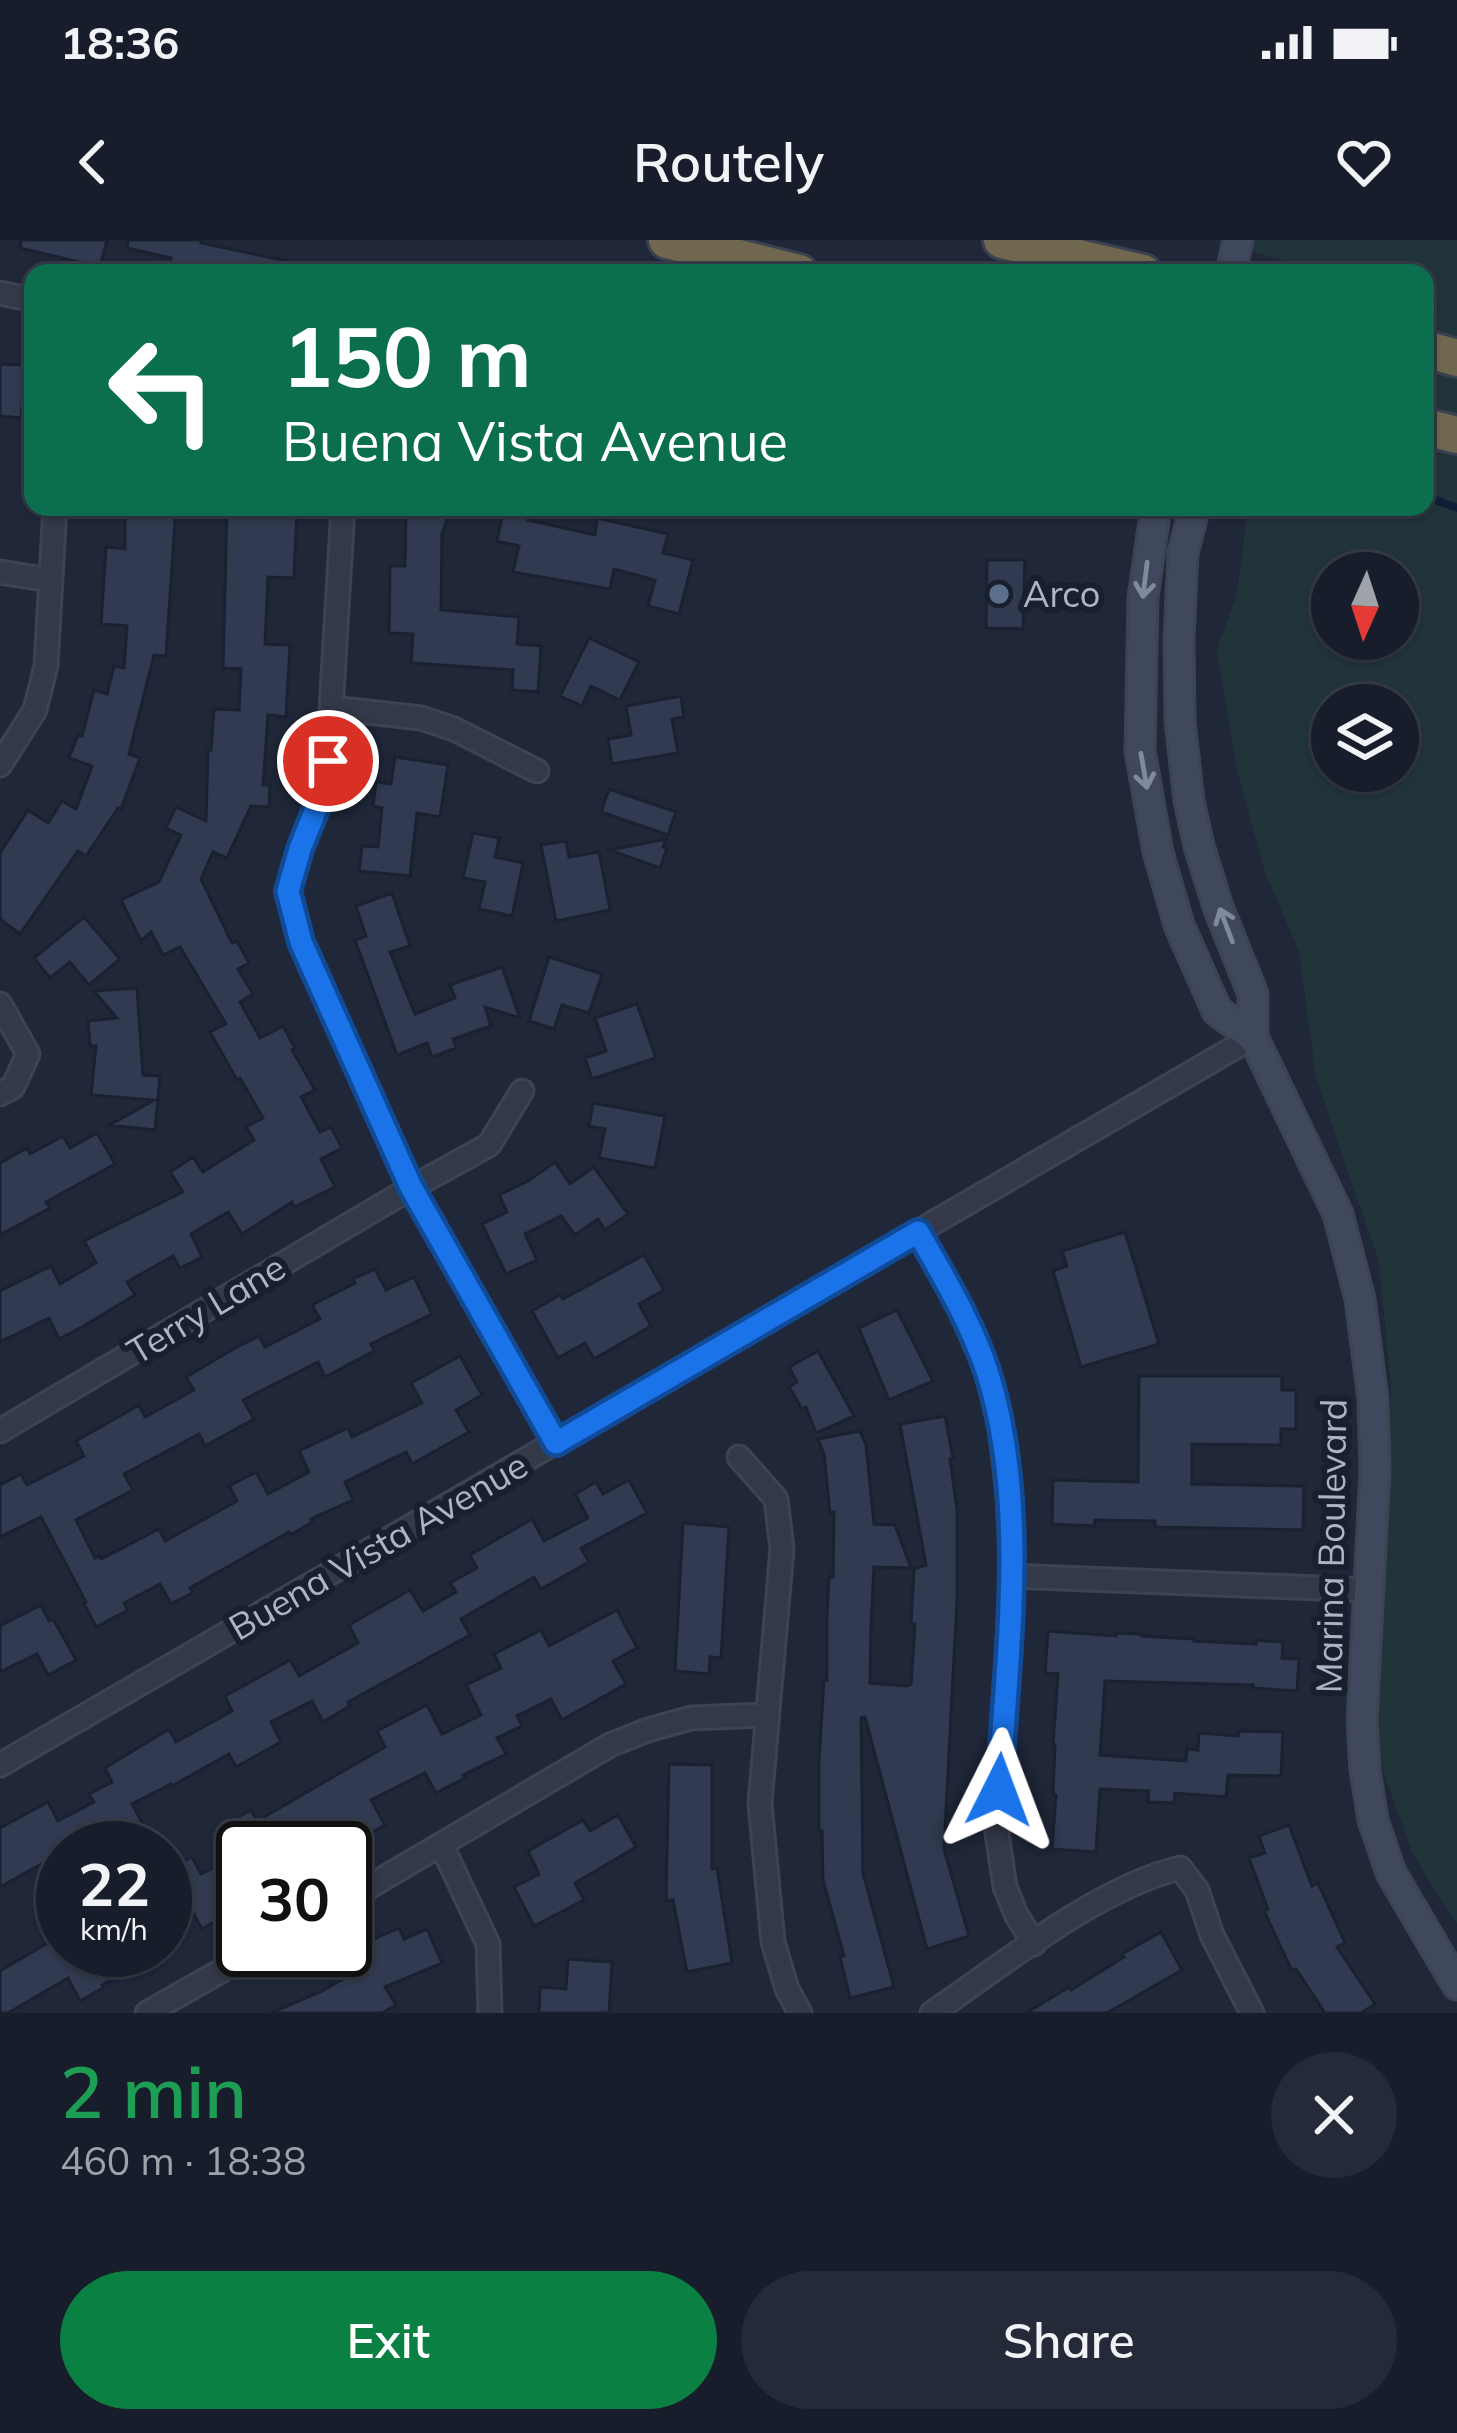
<!DOCTYPE html>
<meta charset="utf-8">
<style>
:root{--surface:#171d2b;--page:#242a37;--text:#f1f3f6;--muted:#9ea2a9;--line:#363b47;--accent:#0b8043}
body{margin:0;font-family:Mulish,sans-serif;background:var(--page);color:var(--text);height:100vh;display:flex;flex-direction:column;font-size:45px;white-space:nowrap}
*{box-sizing:border-box;margin:0}
p{font-size:39px;color:var(--muted)}
.icon{flex:none;width:66px;height:66px;fill:none;stroke:currentColor;stroke-width:2;stroke-linecap:round;stroke-linejoin:round}
.map{position:relative;height:1773px;overflow:hidden}
.sheet{display:flex;flex-direction:column;background:var(--surface);flex:1}
.sheet>*{flex:none}
.banner{position:absolute;left:24px;top:24px;width:1410px;height:252px;border-radius:24px;box-shadow:0 3px 9px #0004,0 0 0 3px var(--line);background:#0b6e4f;color:#fff;overflow:hidden}
.needle{width:78px;rotate:183deg}
.tools{position:absolute;left:1311px;top:312px;display:grid;gap:24px}
.tools a{display:grid;place-items:center;width:108px;height:108px;border-radius:50%;background:var(--surface);box-shadow:0 3px 9px #0004,0 0 0 3px var(--line);font-size:60px}
.speed{position:absolute;left:36px;top:1581px;display:flex;gap:24px;font-size:60px;font-weight:700;text-align:center}
.speed>*{display:grid;place-content:center;width:156px;height:156px;border-radius:50%;background:var(--surface);box-shadow:0 3px 9px #0004,0 0 0 3px var(--line);line-height:1}
.speed small{font-size:30px;font-weight:400}
.speed .limit{border:6px solid #111;border-radius:18px;background:#fff;color:#111}
.pin{position:absolute;display:grid;place-items:center;width:102px;height:102px;color:#fff;margin:-51px;border:6px solid #fff;border-radius:50%;box-shadow:0 3px 12px #0007}
.me{position:absolute;width:132px;margin:-66px;rotate:3deg;stroke-linejoin:round;filter:drop-shadow(0 0 9px #0008)}
.turn{display:flex;align-items:center;gap:42px;height:252px;padding:0 60px;font-size:54px}
.turn .icon{width:156px;height:156px;stroke-width:2.5}
.turn b{display:block;font-size:84px;line-height:102px}
.round{display:grid;place-items:center;flex:none;width:126px;height:126px;border-radius:63px;background:var(--page)}
.headline{display:flex;align-items:center;justify-content:space-between;height:204px;padding:0 60px}
h1{font-size:72px;font-weight:600;line-height:90px;color:#1e9e55}
.button{display:flex;gap:24px;margin-top:auto;padding:24px 60px}
.button a{flex:1;height:138px;border-radius:72px;background:var(--accent);color:#fff;font-size:48px;font-weight:600;line-height:138px;text-align:center}
.button a+a{background:var(--page);color:var(--text)}
.status{display:flex;justify-content:space-between;align-items:center;height:84px;padding:0 60px;background:var(--surface);direction:ltr}
.status svg{height:33px;fill:currentColor}
header{display:flex;justify-content:space-between;align-items:center;height:156px;padding:0 60px;background:var(--surface);font-size:54px;font-weight:600}
.map>svg:first-child{display:block}
.green{fill:#21343a;fill-rule:evenodd}
.lines{fill:none;stroke-linecap:round;stroke-linejoin:round}
.stream{stroke:#121d37;stroke-width:8}
.building{fill:#313a50;stroke:#1a2130;stroke-width:3}
.street-casing{stroke:#3c4353;stroke-width:27}
.secondary-casing{stroke:#3c4353;stroke-width:33}
.highway-casing{stroke:#3a4151;stroke-width:42}
.street{stroke:#333949;stroke-width:21}
.secondary{stroke:#40485d;stroke-width:27}
.highway{stroke:#70674f;stroke-width:36}
.oneway{stroke:#81899c}
.route-casing{stroke:#114b97;stroke-width:30}
.route{stroke:#1a73e8;stroke-width:21}
.service-dot{fill:#5c6f8a;stroke:#181f2e;stroke-width:4.5}
.labels{text-anchor:middle;stroke-width:12;stroke-linejoin:round;paint-order:stroke}
.poi-label{font-size:36px;fill:#adb4c6;stroke:#181f2e;text-anchor:start}
.street-label{font-size:36px;fill:#adb4c6;stroke:#181f2e}
</style>
<div class="status"><b>18:36</b><svg viewBox="0 0 49 12"><path d="M0 12V9h3v3zM5 12V6h3v6zM10 12V3h3v9zM15 12V0h3v12zM26 1h20v11H26zM47 4h2v5h-2z"/></svg></div>
<header><svg class="icon" aria-label="back" viewBox="0 0 24 24"><path d="M15 5l-7 7 7 7"/></svg>Routely<svg class="icon" aria-label="heart" viewBox="0 0 24 24"><path d="M12 20l-8-8c-3-5 5-10 8-4 3-6 11-1 8 4z"/></svg></header>
<div class="map">
<svg width="1457" height="1773" viewBox="0 0 1457 1773">
<rect width="100%" height="100%" fill="#1f2739"/>
<path class="green" d="M1215,0h242v1684l-44,-69 -40,-113 14,-187 4,-169 -12,-124 -63,-184 -17,-127 -34,-79 -27,-98 -21,-124 20,-56 11,-87h177v-185l14,-15 -14,-5v-29h-99zM1332,333h66v66h-66zM1332,465h66v66h-66z"/>
<g class="lines">
<path class="stream" d="M1425,256l32,12"/>
</g>
<path class="building" d="M21,0h86l-7,27 -80,-19z
M128,0h74l-1,3 100,21 -1,9h-132l3,-15 -44,-10z
M0,124l25,1 -4,53 -21,-2z
M125,267h51l-10,149 -12,-1 -25,99 11,4 -19,51 -3,-1 -32,48 -8,-5 -58,83 -20,-15v-66l28,-43 20,13 14,-22 14,8 16,-43 -23,-8 9,-23 4,1 12,-46 13,4 7,-28 10,2 3,-42 -26,-2 5,-77 19,2z
M227,267h70l-3,71 -26,-1 -3,67 25,1 -4,72 -18,-2 -5,70h7l-1,22 -18,-1 -24,52 -14,-6 -12,27 31,64 5,-2 12,22 -11,6 15,25 -13,8 20,36 23,-12 12,22 -3,2 23,40 -14,7 19,35 11,-5 11,21 -21,11 14,28 -41,20 -2,-5 -50,32 -14,-22 -37,22 11,23 -22,11 -7,-12 -46,26 8,13 -53,32 -23,12 -10,-21 -49,24v-51l51,-25 9,18 36,-21 -12,-22 99,-49 -13,-20 23,-15 10,15 51,-32 -8,-13 17,-9 -23,-40 -3,2 -27,-48 16,-8 -46,-77 -17,8 -12,-23 -10,9 -20,-41 38,-18 22,-47 -15,-7 10,-21 30,14 2,-71h3l3,-41 25,1 2,-41 -18,-1z
M406,267h45l-9,27 -1,76 78,7 -2,27 24,2 -3,46 -26,-2 1,-20 -102,-7 2,-29 -24,-1 1,-67h15z
M504,267h27l-3,13 67,15 2,-17 71,16 -5,19 30,7 -14,54 -31,-8 7,-26 -41,-11 -4,20 -97,-17 6,-26 -22,-5z
M987,320h38l-2,69 -37,-1z
M589,398l50,24 -19,38 -29,-14 -9,20 -22,-10z
M681,456l3,21 -12,2 6,34 -66,11 -4,-25 23,-4 -5,-29z
M395,517l53,8 -8,52 -23,-4 -7,63 -51,-5 3,-25 16,1 4,-39 -9,-2 3,-24 15,2z
M609,549l67,23 -8,23 -67,-23z
M473,593l26,5 -4,19 28,6 -11,53 -33,-7 6,-27 -22,-4z
M666,599l-3,8 4,1 -7,20 -50,-18z
M566,601l3,16 30,-5 11,58 -54,11 -15,-76z
M392,653l18,53 -20,6 25,62 40,-16 -5,-13 52,-18 18,51 -35,-11 6,19 -38,13 3,9 -24,9 -5,-14 -30,12 -42,-115 11,-4 -10,-30z
M84,677l36,42 -31,26 -19,-23 -20,16 -16,-20z
M549,717l53,17 -13,39 -27,-8 -8,24 -25,-8z
M137,748l6,87 17,1 -5,54 -45,-5 44,-25 -63,-5 5,-49h-6l-2,-25 29,-3 -23,-27z
M637,764l19,54 -64,21 -7,-21 21,-7 -11,-33z
M593,863l72,13 -10,52 -56,-10 6,-29 -16,-3z
M97,893l18,31 -69,38 4,6 -50,27v-72l27,-15 3,6 33,-18 7,12z
M555,922l15,22 24,-17 34,47 -23,16 -7,-11 -23,16 -14,-19 -36,18 12,26 -31,14 -24,-50 25,-12 -8,-17 29,-14z
M1125,992l34,112 -78,23 -28,-96 14,-5 -5,-15z
M644,1015l20,35 -25,14 12,22 -57,33 -9,-16 -27,15 -26,-47 28,-16 3,4z
M375,1029l11,21 28,-13 18,37 -61,30 3,7 -49,26 -7,-15 -75,38 11,19 -49,27 -6,-12 -75,40 9,16 -57,30 19,38 4,-2 2,3 58,-30 6,12 72,-40 -8,-15 27,-14 12,22 41,-22 -10,-21 49,-23 4,9 70,-34 -11,-20 49,-27 22,39 -26,15 13,22 -57,32 -6,-12 -61,30 8,18 -42,19 2,3 -23,13 -1,-3 -99,56 2,5 -21,11 -11,-20 -36,19 4,7 -32,17 -12,-24 2,-1 -45,-85 -41,20v-52l21,-11 6,11 57,-29 -8,-15 63,-36 6,12 49,-27 -8,-13 51,-30 22,-11 6,11 55,-28 -8,-14 43,-22 -2,-4z
M897,1070l36,71 -44,19 -30,-72z
M818,1111l36,65 -38,17 -10,-26 -4,2 -13,-22 8,-5 -8,-15z
M1139,1136h143v14h14v39h-15v16l-89,-1v40l112,2 -1,44 -148,-3v-6l-60,-1 -1,6 -42,-2 1,-44 85,2z
M945,1176l8,42 -3,1 7,50v91l-13,249 25,87 -42,13 -62,-232 -4,1 2,155 31,114 -44,11 -10,-41 4,-1 -21,-76 -1,-49h-3v-71l5,-81 3,1v-62l2,-41h4l1,-65 -4,1 -6,-59 -6,-15 42,-8 6,14 8,79 21,1 16,43 -37,-1 -3,61 -1,55 37,3 4,-2 4,-60h-4l3,-55 12,-4 -26,-141z
M629,1240l18,33 -66,35 8,14 -48,27 -7,-12 -73,42 9,16 -122,67 2,4 -27,16 -11,-21 -41,21 10,20 -45,25 -7,-13 -57,32 -1,-2 -39,20 13,24 -37,20h-45v4l-63,35v-59l48,-26 10,19 36,-19 -5,-8 23,-12 -7,-14 64,-39 7,13 56,-31 -7,-15 65,-36 9,16 59,-33 -9,-18 61,-35 13,21 33,-19 -6,-9 27,-15 -7,-13 62,-36 12,22 44,-23 -13,-24 21,-12 7,12z
M683,1283l46,4 -8,131 -11,-1 -1,17 -34,-3z
M41,1365l8,16 4,-2 23,41 -28,15 -11,-21 -37,18v-46z
M617,1370l20,38 -24,13 13,23 -64,36 -11,-21 -34,17 5,10 -25,12 9,16 -43,21 2,3 -29,15 -11,-20 -54,27 14,25 -42,23h-29l-5,-9 -15,9h-59l-12,-23 28,-15 6,11 128,-74 -8,-16 50,-26 15,29 39,-19 -15,-30 35,-17 -7,-14 47,-24 8,16z
M1048,1391l68,5v-3l26,1v2l52,3v2l62,3v-4l27,2 -1,16 17,1 -2,32 -44,-3v-3l-148,-4 -5,74 86,6 1,-12 11,1 1,-17 39,3 1,-5 44,1 -2,44 -53,-1 -2,22 -51,-4 -1,10 -26,-1 1,-11 -49,-2 -4,63 -44,-3 4,-54 -3,-1 2,-50h-2l5,-70 -13,-1z
M669,1524l43,1v104l5,-1 15,95 -45,9 -14,-72 -7,1z
M618,1575l18,32 -61,36 9,17 -50,26 -20,-39 25,-13 -11,-23 55,-31 7,11z
M1289,1585l23,61 6,-3 27,60 -8,4 38,57 -14,9h-36l-29,-44 -4,2 -28,-60 4,-2 -19,-51 16,-5 -6,-17z
M243,1613v52l-41,24 -11,-20 -26,13v-51l27,-14 9,17z
M399,1688l5,11 23,-10 15,34 -57,24 11,18 -14,8h-111l51,-22 28,-16 -9,-15 39,-24z
M1161,1692l21,38 -75,43h-81l43,-26 2,3 53,-33 -2,-3z
M63,1694v16h74l7,14 -42,21 1,3 -23,13 -12,-23 -60,35h-8v-42z
M568,1719l44,3 -3,51h-70l1,-26 26,2z"/>
<g class="lines">
<defs>
<path id="street" d="M0,53l33,7
M343,267l-15,254 -8,38 -20,50 -12,42 13,51 110,246 145,255
M0,332l50,8
M332,468l89,10 33,11 83,42
M0,525l35,-55 11,-44 9,-159
M0,764l28,50 -15,33 -13,7
M918,991l36,65 32,73 14,57 8,70 4,80 -15,257 8,54 11,27 18,30
M0,1191l411,-243 78,-43 33,-54
M739,1217l37,42 6,50 -22,254 13,139 14,47 13,24
M1012,1336l358,14
M0,1525l1253,-728
M442,1606l46,98 2,69
M345,1661l265,-156 38,-15 43,-12 75,-3
M147,1773l111,-63
M932,1773c72,-49 165,-125 248,-145l17,22 15,45 40,78"/>
<path id="secondary" d="M1231,33l7,-33
M1156,267l-13,91 -3,153 18,101 21,73 38,86 36,26
M1195,267l-12,46 -4,86 1,82 9,80 10,45 19,61 35,87v43l85,177 22,85 13,100 2,72 -13,250 3,49 8,50 18,53 66,112"/>
<path id="highway" d="M667,0l132,33
M1002,0l141,33
M1425,109l32,9
M1425,187l32,8"/>
</defs>
<use href="#street" class="street-casing"/>
<use href="#secondary" class="secondary-casing"/>
<use href="#highway" class="highway-casing"/>
<use href="#street" class="street"/>
<use href="#secondary" class="secondary"/>
<use href="#highway" class="highway"/>
</g>
<defs><path id="oneway-shaft" d="M-6 0H5M1.5-3L5.5 0L1.5 3" fill="none" stroke-width="1.6" stroke-linecap="round" stroke-linejoin="round" transform="scale(3)"/></defs>
<g class="oneway">
<use href="#oneway-shaft" transform="translate(1145 340) rotate(97)"/>
<use href="#oneway-shaft" transform="translate(1144 531) rotate(80)"/>
<use href="#oneway-shaft" transform="translate(1226 685) rotate(-111)"/>
</g>
<g class="lines">
<defs>
<path id="route" d="M328,521l-8,38 -20,50 -12,42 13,51 110,245 145,256 362,-211c25,44 53,90 69,139 42,131 20,284 12,419"/>
</defs>
<use href="#route" class="route-casing"/>
<use href="#route" class="route"/>
</g>
<circle class="service-dot" cx="999" cy="354" r="12"/>
<g class="labels">
<g class="poi-label">
<text x="1023" y="367">Arco</text>
</g>
<g class="street-label">
<text transform="translate(206 1069) rotate(-31)" y="13">Terry Lane</text>
<text transform="translate(378 1306) rotate(-30)" y="13">Buena Vista Avenue</text>
<text transform="translate(1331 1306) rotate(-89)" y="13">Marina Boulevard</text>
</g>
</g>
</svg>
<div class="tools">
<a><svg class="needle" viewBox="-14 -14 28 28"><path d="M0-13l5 13h-10z" fill="#e53935"/><path d="M0 13l5-13h-10z" fill="#9ea2a9"/></svg></a>
<a><svg class="icon" aria-label="layers" viewBox="0 0 24 24"><path d="M12 4l9 5-9 5-9-5zM3 14l9 5 9-5"/></svg></a>
</div>
<div class="speed"><div>22<small>km/h</small></div><div class="limit">30</div></div>
<div class="pin" style="left:328px;top:521px;background:#d93025"><svg class="icon" aria-label="arrive" viewBox="0 0 24 24"><path d="M6 21V4h12l-3 4 3 4H6"/></svg></div>
<svg class="me" style="left:999px;top:1550px" viewBox="-20 -20 40 40"><path d="M0-17L14 15 0 8-14 15z" fill="#1a73e8" stroke="#fff" stroke-width="4"/></svg>
<div class="banner">
<div class="turn"><svg class="icon" aria-label="left" viewBox="0 0 24 24"><path d="M17 20v-9H6M10 6l-5 5 5 5"/></svg><div><b>150 m</b>Buena Vista Avenue</div></div>
</div>
</div>
<section class="sheet">
<div class="headline"><div><h1>2 min</h1><p>460 m · 18:38</p></div><a class="round"><svg class="icon" aria-label="close" viewBox="0 0 24 24"><path d="M6 6l12 12M18 6L6 18"/></svg></a></div>
<div class="button"><a>Exit</a><a>Share</a></div>
</section>
